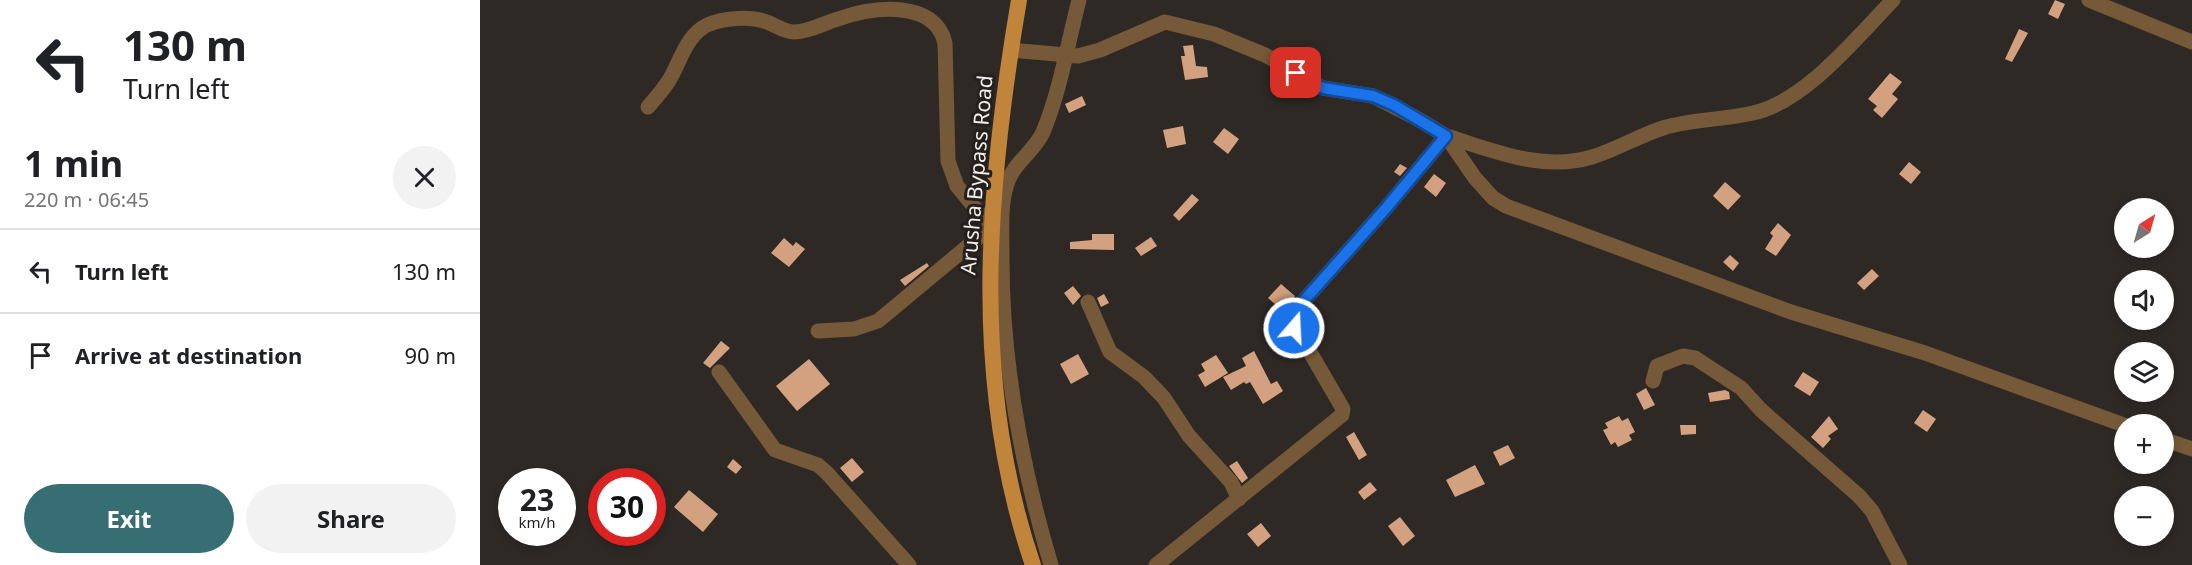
<!DOCTYPE html>
<meta charset="utf-8">
<style>
:root{--surface:#fff;--page:#f2f2f2;--text:#202124;--muted:#757577;--line:#e0e0e0;--accent:#366e73}
body{margin:0;font-family:"Noto Sans",sans-serif;background:var(--page);color:var(--text);height:100vh;display:flex;flex-direction:column;font-size:22px;white-space:nowrap}
*{box-sizing:border-box;margin:0}
p{font-size:20px;color:var(--muted)}
.icon{flex:none;width:33px;height:33px;fill:none;stroke:currentColor;stroke-width:2;stroke-linecap:round;stroke-linejoin:round}
.map{position:relative;flex:1;overflow:hidden}
.sheet{display:flex;flex-direction:column;background:var(--surface);width:480px}
.sheet>*{flex:none}
.banner{background:#fff;color:var(--text);overflow:hidden}
.needle{width:39px;rotate:37deg}
.controls{position:absolute;left:1634px;top:198px;display:grid;gap:12px}
.controls a{display:grid;place-items:center;width:60px;height:60px;border-radius:50%;background:var(--surface);box-shadow:0 3px 9px #0003;font-size:30px}
.speed{position:absolute;left:18px;top:468px;display:flex;gap:12px;font-size:30px;font-weight:700;text-align:center}
.speed>*{display:grid;place-content:center;width:78px;height:78px;border-radius:50%;background:var(--surface);box-shadow:0 3px 9px #0003;line-height:1}
.speed small{font-size:15px;font-weight:400}
.speed .limit{border:9px solid #d22;background:#fff;color:#111}
.pin{position:absolute;display:grid;place-items:center;width:51px;height:51px;color:#fff;margin:-26px;border-radius:12px;box-shadow:0 3px 9px #0006}
.me{position:absolute;width:66px;margin:-33px;rotate:19deg;stroke-linejoin:round;filter:drop-shadow(0 0 4px #0008)}
.turn{display:flex;align-items:center;gap:21px;height:126px;padding:0 24px;font-size:27px}
.turn .icon{width:78px;height:78px;stroke-width:2.5}
.turn b{display:block;font-size:42px;line-height:51px}
.round{display:grid;place-items:center;flex:none;width:63px;height:63px;border-radius:32px;background:var(--page)}
.summary{display:flex;align-items:center;justify-content:space-between;height:102px;padding:0 24px}
h1{font-size:36px;font-weight:700;line-height:45px}
.primary-button{display:flex;gap:12px;margin-top:auto;padding:12px 24px}
.primary-button a{flex:1;height:69px;border-radius:36px;background:var(--accent);color:#fff;font-size:24px;font-weight:700;line-height:69px;text-align:center}
.primary-button a+a{background:var(--page);color:var(--text)}
ul{padding:0;list-style:none}
li{display:flex;align-items:center;gap:18px;height:84px;padding:0 24px;border-top:2px solid var(--line)}
li div{flex:1}
li b{display:block;font-size:22px}
li em{font-style:normal}
main{display:flex;flex:1;min-height:0}
.map>svg:first-child{display:block}
.building{fill:#d3a17f}
.lines{fill:none;stroke-linecap:round;stroke-linejoin:round}
.minor{stroke:#765938;stroke-width:15}
.primary{stroke:#c0843b;stroke-width:16}
.route-casing{stroke:#114b97;stroke-width:15}
.route{stroke:#1a73e8;stroke-width:10}
.labels{text-anchor:middle;stroke-width:6;stroke-linejoin:round;paint-order:stroke}
.street-label{font-size:21px;fill:#f2eeec;stroke:#251f1d}
</style>
<main>
<section class="sheet">
<div class="banner">
<div class="turn"><svg class="icon" aria-label="left" viewBox="0 0 24 24"><path d="M17 20v-9H6M10 6l-5 5 5 5"/></svg><div><b>130 m</b>Turn left</div></div>
</div>
<div class="summary"><div><h1>1 min</h1><p>220 m · 06:45</p></div><a class="round"><svg class="icon" aria-label="close" viewBox="0 0 24 24"><path d="M6 6l12 12M18 6L6 18"/></svg></a></div>
<ul>
<li><svg class="icon" aria-label="left" viewBox="0 0 24 24"><path d="M17 20v-9H6M10 6l-5 5 5 5"/></svg><div><b>Turn left</b></div><em>130 m</em></li>
<li><svg class="icon" aria-label="arrive" viewBox="0 0 24 24"><path d="M6 21V4h12l-3 4 3 4H6"/></svg><div><b>Arrive at destination</b></div><em>90 m</em></li>
</ul>
<div class="primary-button"><a>Exit</a><a>Share</a></div>
</section>
<div class="map">
<svg width="1712" height="565" viewBox="0 0 1712 565">
<rect width="100%" height="100%" fill="#2f2926"/>
<path class="building" d="M1575,0l10,4 -7,15 -10,-5z
M1539,29l9,4 -16,29 -7,-3z
M713,45l3,21 11,1 1,10 -23,3 -4,-24h4l-2,-10z
M1410,73l12,9 -10,12 6,5 -16,19 -9,-8 4,-4 -9,-7z
M602,96l4,9 -17,8 -4,-9z
M703,126l3,18 -19,4 -4,-18z
M744,128l15,11 -11,15 -15,-12z
M1429,162l12,10 -10,12 -12,-10z
M920,164l7,4 -7,8 -6,-4z
M954,174l12,9 -10,14 -12,-10z
M1245,182l16,14 -13,14 -15,-14z
M712,194l7,6 -20,21 -6,-6z
M1298,223l13,12 -15,21 -11,-7 8,-13 -3,-3z
M612,234h22v16l-44,-1v-7l22,-2z
M671,237l6,9 -16,10 -6,-8z
M304,238l9,8 3,-4 9,7 -16,18 -18,-14z
M1250,255l9,8 -6,8 -10,-9z
M447,263l2,3 -24,20 -5,-6z
M1392,269l7,7 -15,14 -7,-7z
M801,284l14,12 -10,17 -17,-15z
M593,286l8,10 -8,9 -9,-12z
M624,294l5,9 -8,4 -4,-9z
M241,341l9,7 -20,20 -7,-5z
M774,351l17,33 6,-3 6,10 -20,13 -13,-22 -4,2 -2,-2 -13,8 -8,-13 23,-11 -4,-8z
M598,354l11,20 -18,10 -11,-20z
M736,355l12,18 -23,14 -7,-12 7,-4 -4,-7z
M329,359l21,25 -33,27 -21,-25z
M1323,372l16,10 -9,14 -16,-10z
M1166,388l9,17 -11,5 -8,-16z
M1245,390l4,2 1,7 -20,3 -2,-9z
M1443,410l13,9 -9,13 -13,-9z
M1139,416l3,5 6,-3 7,14 -6,3 3,5 -14,7 -3,-5 -4,3 -8,-15 5,-2 -3,-5z
M1349,416l9,13 -10,7 3,3 -8,9 -12,-11z
M1200,425h16v9l-15,1z
M874,432l13,23 -8,5 -13,-23z
M1028,445l7,13 -15,8 -7,-14z
M372,458l12,14 -12,10 -12,-14z
M253,459l9,8 -6,7 -9,-7z
M757,461l11,17 -6,5 -13,-17z
M995,465l10,19 -30,13 -9,-17z
M890,482l7,8 -13,10 -6,-8z
M209,490l29,24 -15,18 -29,-25z
M920,517l15,19 -12,10 -15,-20z
M781,523l10,13 -13,11 -11,-13z"/>
<g class="lines">
<path class="minor" d="M1609,0l103,42
M531,50l67,6 22,-6 65,-28 49,12 51,21 58,33 50,8 45,23 28,17 29,42 18,20 13,8 285,106 134,41 199,72
M168,107c7,-8 14,-16 20,-25 11,-17 16,-41 34,-54 13,-9 42,-12 58,-8 12,2 22,12 34,12 15,0 30,-9 44,-13 37,-13 97,-19 107,24l3,118 9,25 34,41 -113,94 -24,8 -36,2
M608,302l22,50 34,25 20,21 25,38 42,46 8,17
M239,372l56,78 43,15 9,8 82,92
M1173,381l4,-15 26,-10 12,2 46,30 20,22 98,86 13,15 28,54
M1683,439l29,10
M571,565c-30,-101 -50,-207 -49,-313 0,-22 -2,-48 5,-68 6,-21 28,-33 36,-52 17,-40 25,-90 36,-132
M676,565l186,-150 1,-6 -51,-88 9,-17 86,-97 59,-71c47,14 95,36 146,21 24,-7 46,-21 71,-29 29,-9 60,-8 90,-15 52,-11 104,-76 140,-113"/>
<path class="primary" d="M539,0c-32,188 -49,381 14,565"/>
</g>
<g class="lines">
<defs>
<path id="route" d="M814,328l-2,-7 9,-17 86,-97 59,-71 -52,-31 -21,-9 -50,-8 -27,-15"/>
</defs>
<use href="#route" class="route-casing"/>
<use href="#route" class="route"/>
</g>
<g class="labels">
<g class="street-label">
<text transform="translate(497 175) rotate(-85)" y="7">Arusha Bypass Road</text>
</g>
</g>
</svg>
<div class="controls">
<a><svg class="needle" viewBox="-14 -14 28 28"><path d="M0-13l5 13h-10z" fill="#e53935"/><path d="M0 13l5-13h-10z" fill="#757577"/></svg></a>
<a><svg class="icon" aria-label="sound" viewBox="0 0 24 24"><path d="M4 9h4l5-4v14l-5-4H4zM17 9q2 3 0 6"/></svg></a>
<a><svg class="icon" aria-label="layers" viewBox="0 0 24 24"><path d="M12 4l9 5-9 5-9-5zM3 14l9 5 9-5"/></svg></a>
<a>+</a>
<a>−</a>
</div>
<div class="speed"><div>23<small>km/h</small></div><div class="limit">30</div></div>
<div class="pin" style="left:816px;top:73px;background:#d93025"><svg class="icon" aria-label="arrive" viewBox="0 0 24 24"><path d="M6 21V4h12l-3 4 3 4H6"/></svg></div>
<svg class="me" style="left:814px;top:328px" viewBox="-20 -20 40 40"><circle r="17" fill="#1a73e8" stroke="#fff" stroke-width="3"/><path d="M0-11L8 9 0 5-8 9z" fill="#fff"/></svg>
</div>
</main>
